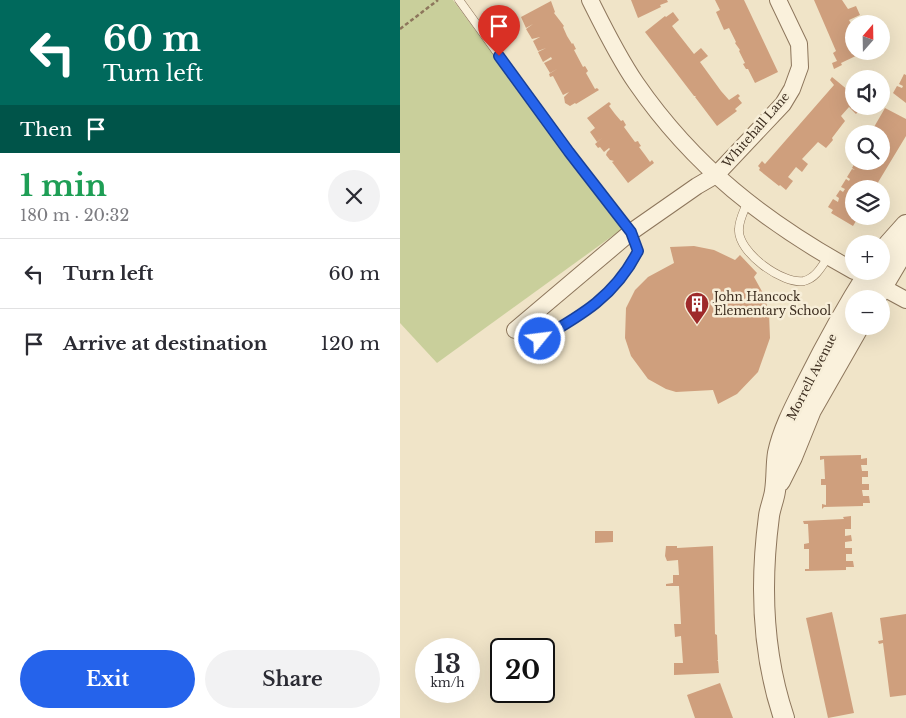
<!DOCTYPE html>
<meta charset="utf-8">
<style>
:root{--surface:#fff;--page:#f2f2f3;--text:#2b2b33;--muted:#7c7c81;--line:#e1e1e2;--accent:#2563eb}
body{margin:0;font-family:"Libre Baskerville",serif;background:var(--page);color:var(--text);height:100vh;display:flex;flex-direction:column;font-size:19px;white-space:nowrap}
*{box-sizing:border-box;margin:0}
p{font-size:16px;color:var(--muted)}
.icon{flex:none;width:28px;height:28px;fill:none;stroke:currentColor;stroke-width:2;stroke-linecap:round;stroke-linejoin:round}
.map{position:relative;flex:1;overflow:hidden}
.side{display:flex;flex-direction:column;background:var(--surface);width:400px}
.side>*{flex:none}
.top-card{background:#00695c;color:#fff;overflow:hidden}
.needle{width:32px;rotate:20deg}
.controls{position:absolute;left:445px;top:15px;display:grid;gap:10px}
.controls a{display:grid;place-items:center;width:45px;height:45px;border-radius:50%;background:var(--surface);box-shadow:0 5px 20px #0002;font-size:25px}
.speed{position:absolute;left:15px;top:638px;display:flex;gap:10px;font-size:25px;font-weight:700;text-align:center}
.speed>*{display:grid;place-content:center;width:65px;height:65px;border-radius:50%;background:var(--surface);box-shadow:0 5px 20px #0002;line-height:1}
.speed small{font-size:12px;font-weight:400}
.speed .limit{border:2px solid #111;border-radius:8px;background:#fff;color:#111}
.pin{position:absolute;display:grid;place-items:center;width:42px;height:42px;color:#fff;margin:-51px -21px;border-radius:50% 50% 50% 0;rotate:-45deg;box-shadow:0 0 5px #0007}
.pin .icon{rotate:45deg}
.me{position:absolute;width:55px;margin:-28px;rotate:61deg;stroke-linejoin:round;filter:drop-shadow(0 0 4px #0008)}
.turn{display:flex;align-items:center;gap:18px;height:105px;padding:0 20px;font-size:22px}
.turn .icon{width:65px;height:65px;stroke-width:2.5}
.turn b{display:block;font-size:35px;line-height:42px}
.then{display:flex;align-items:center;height:48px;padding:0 20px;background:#0003;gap:10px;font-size:19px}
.round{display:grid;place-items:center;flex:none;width:52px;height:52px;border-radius:26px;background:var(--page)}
.summary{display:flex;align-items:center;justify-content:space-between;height:85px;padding:0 20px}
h1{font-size:30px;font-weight:700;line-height:38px;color:#1e9e55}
.cta{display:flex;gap:10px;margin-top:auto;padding:10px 20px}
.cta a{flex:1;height:58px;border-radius:30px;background:var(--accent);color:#fff;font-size:20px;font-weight:700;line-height:58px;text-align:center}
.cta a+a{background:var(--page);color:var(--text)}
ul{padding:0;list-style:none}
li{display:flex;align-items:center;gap:15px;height:70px;padding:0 20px;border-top:1px solid var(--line)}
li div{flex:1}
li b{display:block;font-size:19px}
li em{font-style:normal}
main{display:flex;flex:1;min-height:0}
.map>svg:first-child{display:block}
.green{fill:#c9cf9b}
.building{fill:#cf9f7d}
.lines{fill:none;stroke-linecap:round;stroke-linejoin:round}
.service-casing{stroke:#8d765c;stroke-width:9}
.minor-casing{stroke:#8d765c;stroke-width:18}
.tertiary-casing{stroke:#8d765c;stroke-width:22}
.path{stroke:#8d765c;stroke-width:2.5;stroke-dasharray:4 2.5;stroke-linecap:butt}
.service{stroke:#faf1dc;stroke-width:8}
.minor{stroke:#faf1dc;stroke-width:16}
.tertiary{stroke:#faf1dc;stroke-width:20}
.route-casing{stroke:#184099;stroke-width:12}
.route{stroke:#2563eb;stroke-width:9}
.labels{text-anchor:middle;stroke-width:5;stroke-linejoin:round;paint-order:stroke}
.street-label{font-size:12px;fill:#3d2e20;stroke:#f7eed8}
.poi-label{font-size:12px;fill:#3d2e20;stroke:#f7eed8;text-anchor:start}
</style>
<main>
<section class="side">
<div class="top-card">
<div class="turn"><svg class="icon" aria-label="left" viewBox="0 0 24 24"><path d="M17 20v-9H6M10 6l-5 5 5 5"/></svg><div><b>60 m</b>Turn left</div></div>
<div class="then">Then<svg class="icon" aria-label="arrive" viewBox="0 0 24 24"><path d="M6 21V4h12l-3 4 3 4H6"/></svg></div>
</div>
<div class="summary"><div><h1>1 min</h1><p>180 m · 20:32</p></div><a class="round"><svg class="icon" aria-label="close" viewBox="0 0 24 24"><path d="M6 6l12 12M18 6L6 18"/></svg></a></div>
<ul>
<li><svg class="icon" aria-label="left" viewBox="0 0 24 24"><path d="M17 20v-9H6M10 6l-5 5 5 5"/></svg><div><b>Turn left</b></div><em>60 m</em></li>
<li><svg class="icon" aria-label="arrive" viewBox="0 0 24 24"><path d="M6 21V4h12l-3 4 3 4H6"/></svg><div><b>Arrive at destination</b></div><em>120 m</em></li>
</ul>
<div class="cta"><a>Exit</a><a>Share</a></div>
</section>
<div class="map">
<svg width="506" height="718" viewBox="0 0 506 718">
<rect width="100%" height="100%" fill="#f0e4c8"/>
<path class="green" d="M0,0h53l169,229 -185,134 -37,-40z"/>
<path class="building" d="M231,0h36l1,2 -8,3 1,2 -23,11z
M315,0h29l34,72 -23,11 -7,-14h-2l-3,-5 2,-1 -6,-12 1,-1 -5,-7 1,-1 -7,-14 -5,2 -8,-18 4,-2z
M414,0h28l6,9 8,-3 4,9 -11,5 5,9v22h7l1,2 -21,10 1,2 -8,4 -2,-6 5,-2 -4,-8 3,-2z
M151,1l4,11 -1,1 10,13 -1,1 4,9 5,8 1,-1 3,6 -2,1 9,17 2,-1 3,5 -2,2 9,16 2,-1 2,2 -23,14 -1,-1 -5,3 -5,-3 -1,-6 5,-5 -6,3 -10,-19 -3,1 -1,-3 8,-5 -7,4 -6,-10 8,-4 -1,-2 -8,5 -5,-10 8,-4 -8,3 -5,-10 7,-4 -8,2 -6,-10 7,-5 -7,4 -5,-11z
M273,12l6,8 -7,6 22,28 7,-6 7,8 -8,6 21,29 8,9 9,-6 2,2 -2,2 4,5 -7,6 2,2 -20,15 -22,-29 1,-1h-2l-49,-64 20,-16 1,1z
M504,74l2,1v28l-13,-10 4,-7 5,2 1,-2 -4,-2z
M432,77l22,18v11h9l-7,8 -7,-7 -8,9 4,5 -13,17 1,2 -7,8 -8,-6 -16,17 6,5 -6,8 -6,-5 -8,10 5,4 -7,9 -6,-5 -1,1 -20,-16 1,-2 -2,-2 4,-5 3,3 69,-79 -4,-5z
M209,102l2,2 -2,2 6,8 6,7 2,-1 3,5 -2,2 11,15 3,-1 1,2 2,3 -2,1 6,8 5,7 2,-2 2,3 -26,20 -16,-21 2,-1 -4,-1 -4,-5 1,-3 3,-3 -1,-1 -5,4 -4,-5 -2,1 -3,-4 7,-6 -5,4 -7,-10 5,-4 -8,-10z
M485,108l21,11v17l-32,53h-20v27h5l-6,10 -22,-13 2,-3 -5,-3 5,-8 5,3 1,-4 -3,-2 4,-6 3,2 2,-3 -4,-2 5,-8 3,2 1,-2 -3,-2 5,-8 3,1 -3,-2 4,-7h25v-27h-11z
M294,246l20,4 21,10 5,-5 17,18 -3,4 10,18 5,18 1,25 -12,34 -21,22 -19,10 -5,-14 -37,2 -10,-3 -18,-10 -17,-23 -6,-18 1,-30 9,-18 13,-13 26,-14 -4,-16z
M461,455v4l6,-1v7h-6l1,6h6v6h-6v7h7v6h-7l1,6h6l1,7h-7v3l-39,1 -2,2v-5l4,1v-20h-5v-6h4l-1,-20 -4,1v-4z
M451,516v13h-6v7l6,-1 1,6 -7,1v6h7v6h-6v7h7l1,6h-8v3l-41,1v-2h4v-20h-5v-5l5,-1 -1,-19h-4l-1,-3 41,-2 -1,-2z
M195,531h18v11l-18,1z
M266,546h11v2l36,-2 2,88 2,1 1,25h-1l1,1 1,12 -45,2v-12h9l-2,-27 -6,1 -1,-13h7l-2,-38h-13v-2l7,-1v-8h6l-1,-15 -11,1 -2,-5z
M432,612l22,101 -26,5 -22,-100z
M506,614v81l-16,2 -7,-54 -4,1 -1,-3 5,-1 -3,-22z
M320,683l13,35h-38l-8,-23z"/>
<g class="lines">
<defs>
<path id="service" d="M59,0l110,152 62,80 7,19c-22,44 -56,65 -98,88l-9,-3 -11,-11
M347,203c-3,8 -8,17 -8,26 -2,23 44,56 65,52 12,-3 18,-15 24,-24"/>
<path id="minor" d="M190,0c14,28 28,57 46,83 58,84 129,139 218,188
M471,281l35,19
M115,330l116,-98 66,-46 19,-11 67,-71 9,-15 8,-22 -1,-23 -21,-44"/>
<path id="tertiary" d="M481,255l8,-11 17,-19
M475,299l26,-44 5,-17
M380,481l12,-24 19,-47 48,-84
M384,718c-22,-65 -24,-134 -15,-202 1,-8 5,-17 6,-25 2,-13 1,-26 3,-38 5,-24 18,-48 29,-70 19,-38 40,-76 63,-112"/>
</defs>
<use href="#service" class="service-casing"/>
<use href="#minor" class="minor-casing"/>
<use href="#tertiary" class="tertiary-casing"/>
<path class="path" d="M0,29l38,-29"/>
<use href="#service" class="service"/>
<use href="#minor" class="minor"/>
<use href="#tertiary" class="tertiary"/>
</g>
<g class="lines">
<defs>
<path id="route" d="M99,56l70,96 62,80 7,19c-23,45 -56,64 -98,88"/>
</defs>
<use href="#route" class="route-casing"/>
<use href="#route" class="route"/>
</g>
<defs>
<symbol id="building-pin" viewBox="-11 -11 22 30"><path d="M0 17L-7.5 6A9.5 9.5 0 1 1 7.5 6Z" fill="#9e2a2b" stroke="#f7eed8"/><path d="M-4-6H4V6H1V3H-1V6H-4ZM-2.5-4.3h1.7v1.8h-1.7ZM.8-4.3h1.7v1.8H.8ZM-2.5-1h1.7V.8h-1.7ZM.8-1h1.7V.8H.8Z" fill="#fff"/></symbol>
</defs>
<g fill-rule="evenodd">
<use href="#building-pin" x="283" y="290" width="28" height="38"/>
</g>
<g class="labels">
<g class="street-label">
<text transform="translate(356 130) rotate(-49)" y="4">Whitehall Lane</text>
<text transform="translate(412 377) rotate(-63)" y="4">Morrell Avenue</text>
</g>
<g class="poi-label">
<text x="314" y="301">John Hancock<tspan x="314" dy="14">Elementary School</tspan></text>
</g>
</g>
</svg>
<div class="controls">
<a><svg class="needle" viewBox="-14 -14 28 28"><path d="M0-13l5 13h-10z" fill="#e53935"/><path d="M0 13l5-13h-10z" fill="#7c7c81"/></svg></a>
<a><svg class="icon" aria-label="sound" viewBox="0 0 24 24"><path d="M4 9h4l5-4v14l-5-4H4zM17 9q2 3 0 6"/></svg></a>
<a><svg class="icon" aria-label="search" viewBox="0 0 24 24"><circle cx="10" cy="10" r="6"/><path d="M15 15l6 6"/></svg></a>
<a><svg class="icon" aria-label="layers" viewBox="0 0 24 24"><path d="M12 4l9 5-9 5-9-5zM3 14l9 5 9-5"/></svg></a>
<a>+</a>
<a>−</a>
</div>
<div class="speed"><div>13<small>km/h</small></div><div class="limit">20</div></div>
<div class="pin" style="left:99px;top:56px;background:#d93025"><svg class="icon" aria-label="arrive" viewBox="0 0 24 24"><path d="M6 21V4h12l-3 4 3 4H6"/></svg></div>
<svg class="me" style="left:140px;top:339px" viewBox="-20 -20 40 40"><circle r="17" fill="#2563eb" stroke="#fff" stroke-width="3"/><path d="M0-11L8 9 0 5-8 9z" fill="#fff"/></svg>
</div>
</main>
